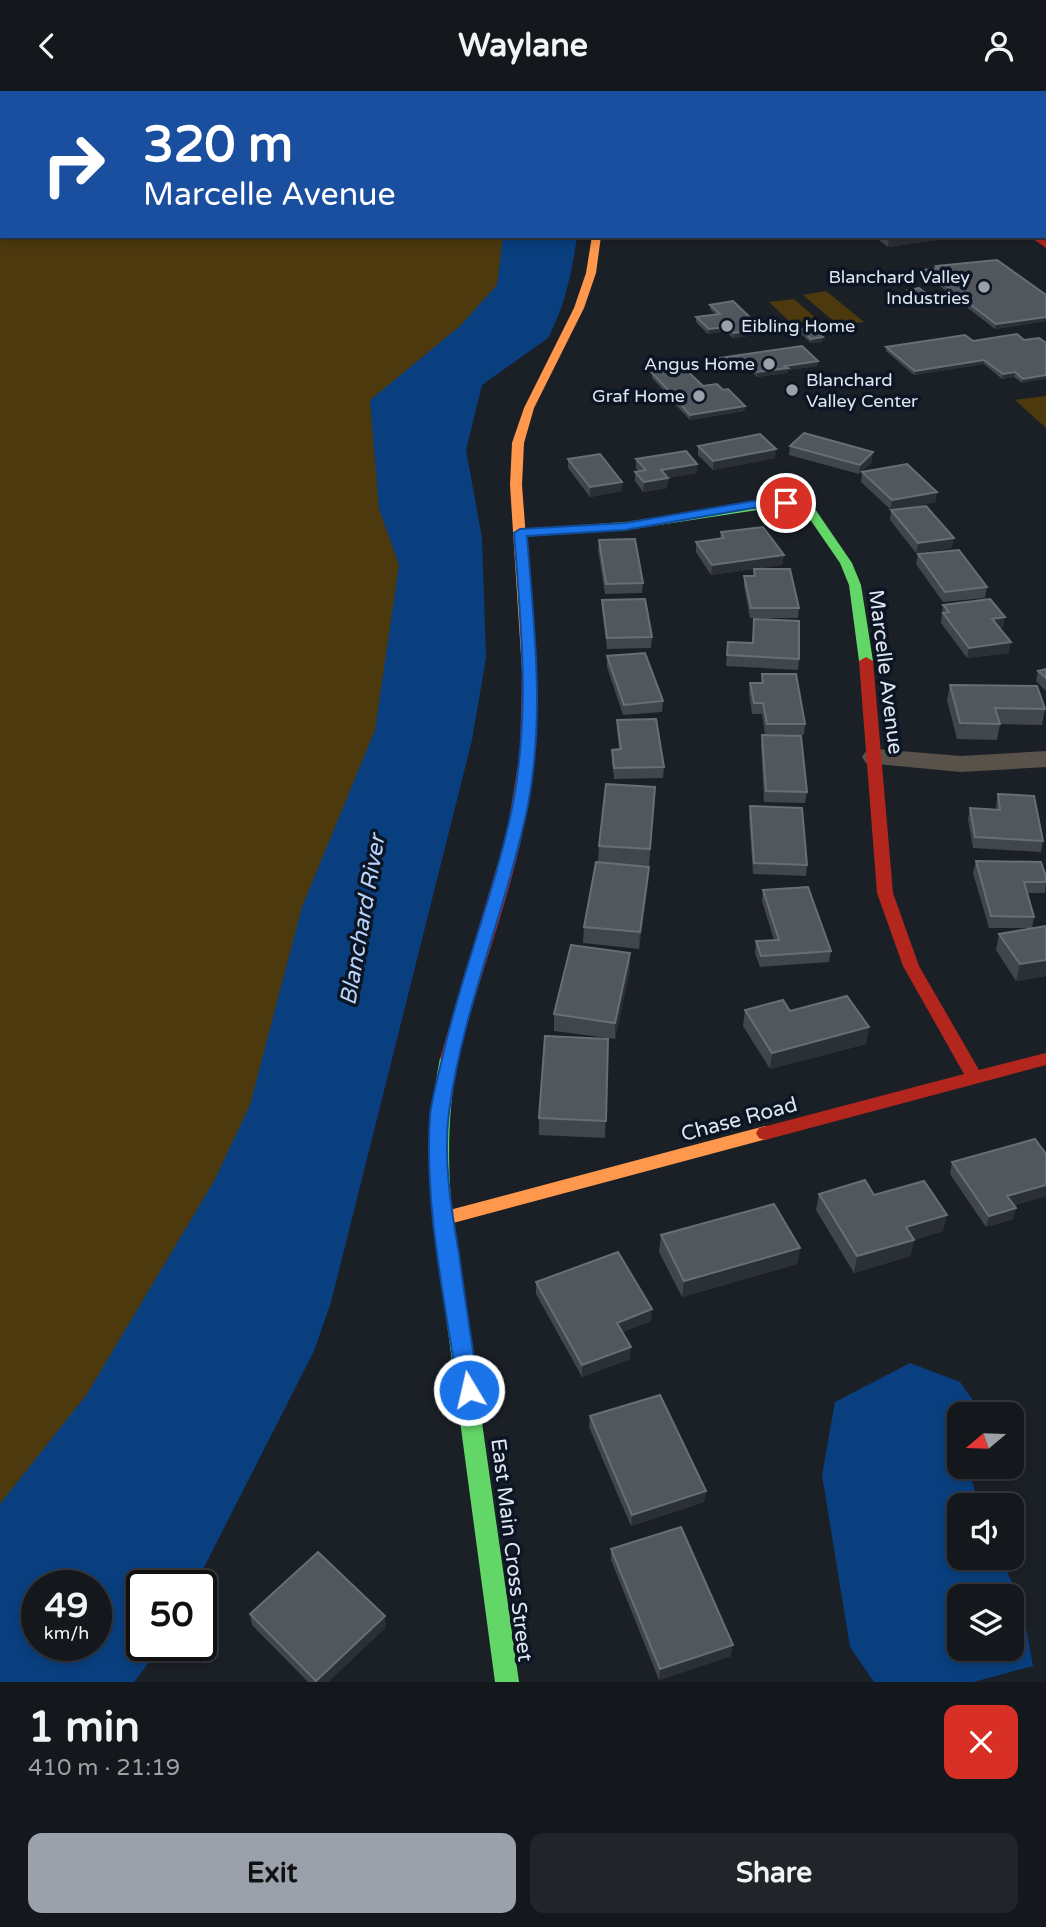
<!DOCTYPE html>
<meta charset="utf-8">
<style>
:root{--surface:#14181d;--page:#21252a;--text:#f1f3f6;--muted:#9da0a4;--line:#33373b;--accent:#9ba1aa}
body{margin:0;font-family:"Varela Round",sans-serif;background:var(--page);color:var(--text);height:100vh;display:flex;flex-direction:column;font-size:26px;white-space:nowrap}
*{box-sizing:border-box;margin:0}
p{font-size:23px;color:var(--muted)}
.icon{flex:none;width:38px;height:38px;fill:none;stroke:currentColor;stroke-width:2;stroke-linecap:round;stroke-linejoin:round}
.map{position:relative;height:1591px;overflow:hidden}
.sheet{display:flex;flex-direction:column;background:var(--surface);flex:1}
.sheet>*{flex:none}
.top-card{position:absolute;left:0px;top:0px;width:1046px;height:147px;box-shadow:0 4px 10px #0003,0 0 0 2px var(--line);background:#1a4fa0;color:#fff;overflow:hidden}
.needle{width:46px;rotate:251deg}
.fabs{position:absolute;left:947px;top:1311px;display:grid;gap:14px}
.fabs a{display:grid;place-items:center;width:77px;height:77px;border-radius:14px;background:var(--surface);box-shadow:0 4px 10px #0003,0 0 0 2px var(--line);font-size:35px}
.speed{position:absolute;left:21px;top:1479px;display:flex;gap:14px;font-size:35px;font-weight:700;text-align:center}
.speed>*{display:grid;place-content:center;width:91px;height:91px;border-radius:50%;background:var(--surface);box-shadow:0 4px 10px #0003,0 0 0 2px var(--line);line-height:1}
.speed small{font-size:18px;font-weight:400}
.speed .limit{border:4px solid #111;border-radius:10px;background:#fff;color:#111}
.pin{position:absolute;display:grid;place-items:center;width:60px;height:60px;color:#fff;margin:-30px;border:4px solid #fff;border-radius:50%;box-shadow:0 2px 7px #0007}
.me{position:absolute;width:77px;margin:-38px;rotate:351deg;stroke-linejoin:round;filter:drop-shadow(0 0 5px #0008)}
.turn{display:flex;align-items:center;gap:24px;height:147px;padding:0 28px;font-size:32px}
.turn .icon{width:91px;height:91px;stroke-width:2.5}
.turn b{display:block;font-size:49px;line-height:60px}
.round{display:grid;place-items:center;flex:none;width:74px;height:74px;border-radius:14px;background:var(--page)}
.headline{display:flex;align-items:center;justify-content:space-between;height:119px;padding:0 28px}
h1{font-size:42px;font-weight:700;line-height:52px}
.action{display:flex;gap:14px;margin-top:auto;padding:14px 28px}
.action a{flex:1;height:80px;border-radius:14px;background:var(--accent);color:#111;font-size:28px;font-weight:700;line-height:80px;text-align:center}
.action a+a{background:var(--page);color:var(--text)}
header{display:flex;justify-content:space-between;align-items:center;height:91px;padding:0 28px;background:var(--surface);font-size:32px;font-weight:700}
.map>svg:first-child{display:block}
.green{fill:#4d390e}
.water{fill:#093f7f;fill-rule:evenodd}
.lines{fill:none;stroke-linecap:round;stroke-linejoin:round}
.street{fill:#58524a;fill-rule:evenodd}
.fast{fill:#63d668;fill-rule:evenodd}
.slow{fill:#ff974d;fill-rule:evenodd}
.jam{fill:#b3261e;fill-rule:evenodd}
.wall{fill:#41464c}
.shaded-wall{fill:#2b3036}
.building{fill:#52575e;stroke:#686e75;stroke-width:2}
.route{fill:#1a73e8;stroke:#114b97;stroke-width:2}
.poi-dot{fill:#9ba1aa;stroke:#0c1523;stroke-width:2.5}
.labels{text-anchor:middle;stroke-width:7;stroke-linejoin:round;paint-order:stroke}
.far-poi-label{font-size:18px;fill:#e0e7f1;stroke:#0c1523;text-anchor:end}
.street-label{font-size:21px;fill:#e0e7f1;stroke:#0c1523}
.water-label{font-size:23px;font-style:italic;fill:#b7d3fb;stroke:#0c1523}
</style>
<header><svg class="icon" aria-label="back" viewBox="0 0 24 24"><path d="M15 5l-7 7 7 7"/></svg>Waylane<svg class="icon" aria-label="person" viewBox="0 0 24 24"><circle cx="12" cy="8" r="4"/><path d="M4 21q1-7 8-7t8 7"/></svg></header>
<div class="map">
<svg width="1046" height="1591" viewBox="0 0 1046 1591">
<rect width="100%" height="100%" fill="#1b2027"/>
<path class="green" d="M0,74l2,71h528l-108,165 -92,699 -293,485 -37,88z
M826,200l38,31 -25,4 -36,-31z
M794,208l24,21 -26,4 -23,-22z
M1046,305v32l-31,-28z"/>
<path class="water" d="M503,145h74c-5,36 -12,70 -29,102l-66,47 -16,65 16,88 4,120 -14,82 -141,562 -17,49 -119,234h-53v60h20l-28,37h-134v-178l87,-110 127,-213 36,-76 52,-198 73,-177 24,-165 -20,-56 -9,-109 90,-74 37,-41zM37,1494h59v60h-59z
M910,1272l50,19 19,27 -2,5h-18v53h9l11,38h-20v52l42,1 21,47 11,61 -60,16h-99l-24,-35 -28,-172 13,-73zM1012,1505v53h-53v-53z"/>
<g class="lines">
<path class="street" d="M0,26h2v8h-2z
M876,658l85,7 85,-5v16l-85,5 -95,-9 -4,-6 4,-6z"/>
<path class="fast" d="M571,0h9l-1,2z
M778,408l37,10 37,54 9,22 12,76 -2,3 -5,1 -7,-4 -10,-76 -9,-22 -33,-48 -29,-8 -152,23 -105,7 -6,-4 6,-4 105,-7z
M449,961l6,2 3,4c-10,52 -11,101 -6,154l67,470h-24l-63,-470c-3,-53 -2,-102 8,-154l3,-4z"/>
<path class="slow" d="M592,145h9l-5,37 -12,35 -50,100 -10,35 -2,42 14,186 -7,4 -7,-4 -12,-186 2,-42 12,-35 50,-100 12,-35z
M765,1035l6,2 3,5 -3,5 -329,88 -7,-2 -3,-5 3,-5 7,-2z"/>
<path class="jam" d="M817,0h9l2,2h-9z
M1029,145h10l7,5v7z
M866,566l7,4 20,232 26,73 60,104 67,-17v12l-281,75 -6,-2 -3,-5 3,-5 205,-54 -61,-108 -26,-73 -18,-232z
M529,576l7,4c1,54 -3,107 -13,160 -16,77 -46,151 -65,227l-3,4h-12l-3,-4 67,-226 13,-81 2,-80z"/>
</g>
<path class="wall" d="M62,0h75v2h-74z
M874,145h90l-76,11z
M936,175l110,29v26l-51,8 -71,-55 1,-4 10,-1z
M908,199l25,9 -1,4 -10,2 -14,-11z
M710,214l52,24v5l-29,4 -7,-7 -18,3 -12,-12v-5l19,-3 -5,-5z
M801,238l22,8 -1,5 -11,1 -11,-10z
M1039,247l-17,45 -8,-6 -12,2 -18,-15 -70,11 -28,-24v-4l87,-6 51,-1z
M720,267l98,8 -30,4 -1,3 -30,4 -8,-8 -20,3 -9,-10z
M652,282l51,13 20,4 22,16 -1,5 -54,9 -17,-18 1,-5 -3,1 -19,-20z
M698,355l77,12 -62,12 -15,-15z
M790,355l82,16 -13,12 -70,-19z
M568,368l54,32 -32,6 -22,-29z
M636,368l61,14 -29,5 -1,10 -24,4 -8,-11v-9l3,-1 -2,-3z
M862,381l74,30 -38,7 54,39 -36,5 -26,-33 1,-10 -30,-28z
M721,441l63,23 -2,10 -71,10 -15,-23v-10l24,-3z
M599,449l44,43 -1,10 -37,1 -7,-44z
M918,463l69,33 -2,11 -42,4 -27,-38z
M754,478l45,39 -1,10h-48l-6,-32v-10h9z
M602,509l50,37 -1,11 -44,1 -5,-39z
M943,514l60,22 -3,1 9,25 -42,5 -26,-35z
M754,528l45,40 -1,11 -72,-4 2,-24 24,1z
M607,565l56,45 -1,11 -39,3 -16,-48z
M1046,578v22l-10,-10 2,-10z
M762,583l43,50 -1,11h-39l-3,-21h-10l-3,-21 1,-10h11z
M950,594l95,24 -3,16 -42,-1 -3,16 -40,-1 -10,-39z
M617,629l47,47 -1,11 -49,1 -2,-19v-10l7,-1 -2,-19z
M762,644l45,57 -2,11 -41,-1 -3,-56z
M998,703l45,47 -2,11 -68,-4 -5,-29 2,-11 26,1v-4z
M654,712l-5,63 -51,-4 1,-16z
M750,715l57,59 -1,11 -53,-2 -4,-57z
M976,770l70,16 -1,16h-18l7,24 -2,11 14,-2v50l-30,5 -20,-31 3,-16 33,-6h-43l-16,-55z
M649,776l-1,17 -9,65 -56,-6 1,-16z
M763,799l68,61 -2,11 -69,5 -5,-14 1,-12 18,-1 -12,-39z
M630,878l-15,70 -61,-8v-17z
M745,919l45,1 79,16 -3,17 -96,25 -27,-43z
M608,948l-3,99 -66,-3v-17z
M1046,1063v42l-32,9 2,3 -3,11 -27,8 -36,-53 2,-12z
M819,1103l55,1 69,36 -29,9 -4,16 -56,17 -38,-63z
M661,1144l139,13 -3,16 -115,33 -23,-45z
M536,1191l115,39 -29,11 8,27 -48,18 -46,-83z
M590,1325l116,75 -2,11 -73,24 -42,-99z
M611,1458l120,107 -72,24 -48,-120z
M250,1523l136,13 -58,55h-20l-56,-57z"/>
<path class="shaded-wall" d="M122,0h15v2h-20z
M889,145h75l-76,11z
M933,208l-1,4 -10,2v-5z
M1046,226v4l-51,8 1,-5z
M727,236l-1,4 -18,3 1,-5z
M762,238v5l-29,4 1,-5z
M823,246l-1,5 -11,1v-4z
M984,269v4l-70,11 1,-4z
M818,270v5l-30,4 -1,3 -30,4v-5l28,-6z
M749,274v4l-20,3v-4z
M1015,281l-1,5 -12,2 1,-5z
M1046,284v4l-24,4 1,-4z
M678,301v5l-7,1v-5z
M745,315l-1,5 -54,9v-5z
M776,358l-1,9 -62,12v-9z
M873,361l-1,10 -13,12 1,-9z
M697,373v9l-29,5 -1,10 -24,4 1,-10 17,-12z
M622,391v9l-32,6v-10z
M937,401l-1,10 -46,8 2,-10z
M954,447l-2,10 -36,5 2,-10z
M784,464l-2,10 -71,10 1,-10z
M1005,526l-2,10 -13,2 2,-10z
M1011,551l-2,11 -42,5 2,-10z
M649,776l-1,17 -9,65 1,-17z
M630,862v16l-15,70v-16z
M1046,869v16l-30,5 4,-17z
M869,936l-3,17 -96,25 2,-16z
M1046,1094v11l-42,12 3,-12z
M1016,1117l-3,11 -27,8 3,-11z
M947,1124l-4,16 -29,9 -4,16 -56,17 3,-17 49,-29z
M800,1157l-3,16 -115,33 2,-16z
M652,1218l-1,12 -35,13 1,-11z
M631,1256l-1,12 -48,18v-12z
M706,1400l-2,11 -73,24 1,-11z
M385,1525l1,11 -58,55h-12z
M733,1554l-2,11 -72,24 1,-11z"/>
<path class="building" d="M0,0h16l1,2h-15v4l-2,1z
M97,0h25l-5,2h-13z
M0,37h2v18h-2z
M997,169l49,35v22l-50,7 -71,-54 13,-2 -2,-2z
M919,197l14,11 -11,1 -14,-10z
M733,210l29,28 -28,4 -7,-6 -18,2 -13,-12 24,-3 -10,-9z
M812,236l11,10 -12,2 -10,-10z
M1017,243l7,6 15,-2 7,5v32l-23,4 -8,-7 -12,2 -19,-14 -69,11 -29,-24 79,-12 8,6z
M802,255l16,15 -33,5 3,2 -31,4 -8,-7 -20,3 -9,-10z
M685,278l18,17 14,-2 6,6 5,-1 17,17 -55,9 -16,-18 8,-1 -4,-4 -7,1 -19,-20z
M804,342l69,19 -13,13 -70,-19z
M760,343l16,15 -63,12 -15,-15z
M686,360l11,13 -36,6 7,8 -24,4 -9,-10 11,-2 -10,-11z
M600,363l22,28 -32,5 -22,-28z
M907,373l30,28 -45,8 -30,-28z
M926,415l28,32 -36,5 -27,-33z
M763,436l21,28 -72,10 -16,-23 28,-4 -3,-6z
M635,448l8,44 -37,1 -7,-44z
M959,459l28,37 -42,5 -27,-38z
M754,478h36l9,39h-48l-7,-32h11z
M645,508l7,38 -45,1 -5,-38z
M990,508l15,18 -13,2 19,23 -42,6 -26,-35 6,-1 -6,-7z
M754,528l45,2v38l-72,-4 1,-13 25,1z
M645,562l18,48 -39,4 -17,-49z
M1046,578v9l-8,-7z
M762,583h34l9,50h-38l-4,-21h-9l-4,-20h13z
M950,594l87,1 8,23 -50,-1 5,16 -40,-1z
M656,628l8,48 -50,1 -2,-18 9,-1 -4,-29z
M762,644l39,1 6,56 -41,-1z
M606,693l49,3 -5,62 -51,-3z
M998,703l36,2 9,45 -68,-4 -5,-29 30,2z
M750,715l52,2 5,57 -53,-2z
M976,770l65,1 5,15v5h-22l10,35 -43,-1z
M596,771l53,5 -9,65 -56,-5z
M808,796l23,64 -70,5 -5,-15 23,-1 -16,-50z
M1046,835v34l-26,4 -21,-30z
M571,854l59,8 -15,70 -61,-9z
M847,905l22,31 -97,26 -27,-43 38,-10 7,11z
M545,945l63,3 -2,82 -67,-3z
M1035,1048l11,15v31l-39,11 9,12 -27,8 -37,-54z
M865,1089l9,15 50,-14 23,34 -41,12 8,13 -57,16 -38,-62z
M774,1113l26,44 -116,33 -23,-46z
M618,1161l34,57 -35,14 14,24 -49,18 -46,-83z
M660,1304l46,96 -74,24 -42,-99z
M681,1436l52,118 -73,24 -49,-120z
M318,1461l67,64 -69,65 -66,-67z"/>
<path class="route" d="M786,409l5,1v5l-38,2 -128,22 -98,6c7,89 18,180 1,269 -21,103 -65,202 -79,307 -6,47 2,96 10,142 6,46 13,91 20,136l-3,7 -7,2 -8,-2 -3,-7c-13,-90 -34,-183 -28,-274 2,-19 8,-39 12,-57 19,-86 54,-169 71,-256 17,-90 8,-180 1,-270l6,-4 105,-6 128,-22z"/>
<g class="poi-dot">
<circle cx="984" cy="196" r="7"/>
<circle cx="727" cy="235" r="7"/>
<circle cx="769" cy="273" r="7"/>
<circle cx="792" cy="299" r="7"/>
<circle cx="699" cy="305" r="7"/>
</g>
<g class="labels">
<g class="far-poi-label">
<text x="970" y="192">Blanchard Valley<tspan x="970" dy="21">Industries</tspan></text>
<text x="741" y="241" text-anchor="start">Eibling Home</text>
<text x="755" y="279">Angus Home</text>
<text x="806" y="295" text-anchor="start">Blanchard<tspan x="806" dy="21">Valley Center</tspan></text>
<text x="685" y="311">Graf Home</text>
</g>
<g class="street-label">
<text transform="translate(886 581) rotate(83)" y="7">Marcelle Avenue</text>
<text transform="translate(739 1028) rotate(-15)" y="7">Chase Road</text>
<text transform="translate(512 1459) rotate(83)" y="7">East Main Cross Street</text>
</g>
<g class="water-label">
<text transform="translate(362 829) rotate(-80)" y="8">Blanchard River</text>
</g>
</g>
</svg>
<div class="fabs">
<a><svg class="needle" viewBox="-14 -14 28 28"><path d="M0-13l5 13h-10z" fill="#e53935"/><path d="M0 13l5-13h-10z" fill="#9da0a4"/></svg></a>
<a><svg class="icon" aria-label="sound" viewBox="0 0 24 24"><path d="M4 9h4l5-4v14l-5-4H4zM17 9q2 3 0 6"/></svg></a>
<a><svg class="icon" aria-label="layers" viewBox="0 0 24 24"><path d="M12 4l9 5-9 5-9-5zM3 14l9 5 9-5"/></svg></a>
</div>
<div class="speed"><div>49<small>km/h</small></div><div class="limit">50</div></div>
<div class="pin" style="left:786px;top:412px;background:#d93025"><svg class="icon" aria-label="arrive" viewBox="0 0 24 24"><path d="M6 21V4h12l-3 4 3 4H6"/></svg></div>
<svg class="me" style="left:469px;top:1299px" viewBox="-20 -20 40 40"><circle r="17" fill="#1a73e8" stroke="#fff" stroke-width="3"/><path d="M0-11L8 9 0 5-8 9z" fill="#fff"/></svg>
<div class="top-card">
<div class="turn"><svg class="icon" aria-label="right" viewBox="0 0 24 24"><path d="M7 20v-9h11M14 6l5 5-5 5"/></svg><div><b>320 m</b>Marcelle Avenue</div></div>
</div>
</div>
<section class="sheet">
<div class="headline"><div><h1>1 min</h1><p>410 m · 21:19</p></div><a class="round" style="background:#d93025;color:#fff"><svg class="icon" aria-label="close" viewBox="0 0 24 24"><path d="M6 6l12 12M18 6L6 18"/></svg></a></div>
<div class="action"><a>Exit</a><a>Share</a></div>
</section>
